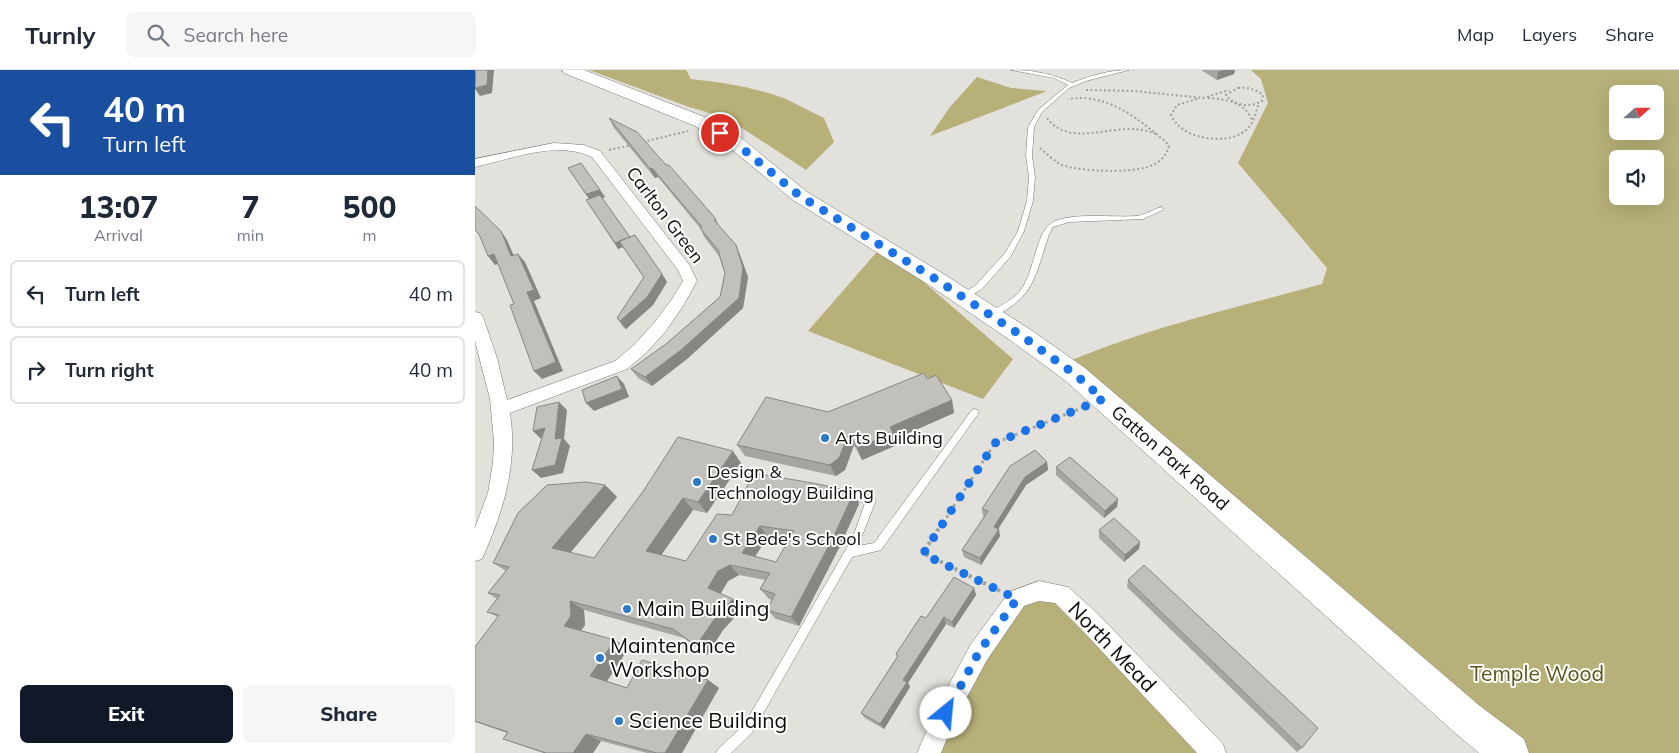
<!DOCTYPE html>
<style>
:root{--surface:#fff;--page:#f6f6f7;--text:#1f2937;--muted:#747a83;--line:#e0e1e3;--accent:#111827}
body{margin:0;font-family:Mulish,sans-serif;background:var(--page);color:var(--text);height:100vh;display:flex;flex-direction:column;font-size:19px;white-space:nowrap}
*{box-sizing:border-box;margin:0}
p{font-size:16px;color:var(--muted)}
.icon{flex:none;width:28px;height:28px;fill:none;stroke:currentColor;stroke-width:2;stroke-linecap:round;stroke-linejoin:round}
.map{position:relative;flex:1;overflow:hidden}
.details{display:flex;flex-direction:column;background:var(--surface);width:475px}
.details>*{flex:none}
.guide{background:#1a4fa0;color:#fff;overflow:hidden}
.needle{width:32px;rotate:69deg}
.controls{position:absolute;left:1134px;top:15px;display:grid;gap:10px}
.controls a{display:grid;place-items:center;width:55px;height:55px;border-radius:8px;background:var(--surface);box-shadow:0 5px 20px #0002;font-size:25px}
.pin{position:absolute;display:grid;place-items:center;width:42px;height:42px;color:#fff;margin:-21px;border:2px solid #fff;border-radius:50%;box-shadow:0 1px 5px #0007}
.me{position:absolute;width:55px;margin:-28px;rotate:28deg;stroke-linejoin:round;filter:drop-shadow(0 0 4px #0008)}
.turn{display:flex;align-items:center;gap:18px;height:105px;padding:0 20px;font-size:22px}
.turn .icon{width:65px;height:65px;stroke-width:2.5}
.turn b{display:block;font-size:35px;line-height:42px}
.eta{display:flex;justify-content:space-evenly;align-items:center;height:85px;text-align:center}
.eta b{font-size:30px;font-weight:800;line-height:35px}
.action{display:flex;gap:10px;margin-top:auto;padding:10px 20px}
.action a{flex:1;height:58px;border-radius:8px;background:var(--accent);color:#fff;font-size:20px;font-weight:800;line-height:58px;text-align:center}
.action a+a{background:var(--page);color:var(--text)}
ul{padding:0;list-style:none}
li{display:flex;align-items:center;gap:15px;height:68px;margin:0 10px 8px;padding:0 10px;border:2px solid var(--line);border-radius:8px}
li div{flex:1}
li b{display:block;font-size:19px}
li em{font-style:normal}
header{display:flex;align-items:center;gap:30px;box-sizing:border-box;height:70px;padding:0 25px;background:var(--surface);border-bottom:1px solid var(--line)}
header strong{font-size:24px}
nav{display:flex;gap:28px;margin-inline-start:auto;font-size:18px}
.search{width:350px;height:45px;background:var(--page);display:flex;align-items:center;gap:12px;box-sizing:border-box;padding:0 18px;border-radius:8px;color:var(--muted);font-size:19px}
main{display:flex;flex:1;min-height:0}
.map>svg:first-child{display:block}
.green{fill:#b7b078;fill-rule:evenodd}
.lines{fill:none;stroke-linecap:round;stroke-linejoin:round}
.lane-casing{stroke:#787873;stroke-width:1}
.street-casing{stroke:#787873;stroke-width:1}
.primary-casing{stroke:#787873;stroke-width:1}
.path-far2{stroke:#a09f9b;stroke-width:2;stroke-dasharray:2 2.5;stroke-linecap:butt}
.path-far1{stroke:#a09f9b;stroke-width:3;stroke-dasharray:2.5 4;stroke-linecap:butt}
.path{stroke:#a09f9b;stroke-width:4;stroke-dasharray:3 5;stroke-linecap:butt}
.lane{fill:#fff;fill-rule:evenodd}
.street{fill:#fff;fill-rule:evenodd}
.primary{fill:#fff;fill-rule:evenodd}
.wall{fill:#a6a5a1;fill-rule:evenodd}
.shaded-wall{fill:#878683}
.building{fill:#c1c0bb;stroke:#878683;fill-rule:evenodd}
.route{stroke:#1a73e8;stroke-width:9;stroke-dasharray:0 16.2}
.poi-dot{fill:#2b79c9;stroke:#fffffe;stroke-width:2}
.labels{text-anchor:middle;stroke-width:4;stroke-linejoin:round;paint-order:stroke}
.street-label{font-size:18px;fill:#0f0e0d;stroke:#fffffe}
.poi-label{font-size:18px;fill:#0f0e0d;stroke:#fffffe;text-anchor:start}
.near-poi-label{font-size:21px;fill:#0f0e0d;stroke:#fffffe;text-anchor:start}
.near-street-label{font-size:21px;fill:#0f0e0d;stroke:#fffffe}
.near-park-label{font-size:21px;fill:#5c551a;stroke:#fffffe}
</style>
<header>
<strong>Turnly</strong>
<div class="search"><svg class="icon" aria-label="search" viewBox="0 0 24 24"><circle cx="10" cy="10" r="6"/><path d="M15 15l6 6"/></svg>Search here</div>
<nav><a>Map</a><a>Layers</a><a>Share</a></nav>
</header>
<main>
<section class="details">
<div class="guide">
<div class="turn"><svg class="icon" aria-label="left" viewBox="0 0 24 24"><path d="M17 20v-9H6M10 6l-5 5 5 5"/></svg><div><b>40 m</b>Turn left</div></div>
</div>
<div class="eta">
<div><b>13:07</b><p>Arrival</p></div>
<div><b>7</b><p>min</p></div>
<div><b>500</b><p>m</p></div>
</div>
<ul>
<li><svg class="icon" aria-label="left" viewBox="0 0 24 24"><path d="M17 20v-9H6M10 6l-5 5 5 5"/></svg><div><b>Turn left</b></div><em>40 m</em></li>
<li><svg class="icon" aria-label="right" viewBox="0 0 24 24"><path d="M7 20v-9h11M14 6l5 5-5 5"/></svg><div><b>Turn right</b></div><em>40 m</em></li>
</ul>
<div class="action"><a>Exit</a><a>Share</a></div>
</section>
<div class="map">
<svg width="1204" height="683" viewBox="0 0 1204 683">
<rect width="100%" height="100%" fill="#e2e1dc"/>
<path class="green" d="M114,0h97l5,9c29,3 68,9 95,20 12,6 25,13 38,19l10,24 -28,28 -67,-44 -19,-10 -31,-9z
M776,0h428v683h-169l-449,-388c83,-37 174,-57 261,-81l5,-16 -89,-105 30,-60 -7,-24zM1142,24h38v37h-38zM1142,89h38v37h-38z
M502,7l34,11 36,3 -117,45 20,-29z
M407,176l131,113 -30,40 -175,-68z
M585,524l153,159h-284l88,-154z"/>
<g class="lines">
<defs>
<path id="lane" d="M536,0c22,0 42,4 61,13 17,-7 38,-13 57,-13l-43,11 -17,7 -27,24 -8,15 -2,29 3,21 -2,24 -9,30 -13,25 -29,33 -19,11 -4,-3 1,-2 16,-10 29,-32 13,-22 9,-30 2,-24 -3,-21 2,-29 10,-17 30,-25 -14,-7z
M686,137l3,2 -1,1 -20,9 -74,3 -16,5c-5,8 -7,17 -10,26 -8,26 -13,42 -37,57 -6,3 -11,8 -18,7l-1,-2 1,-2c12,-7 26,-13 34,-25 11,-15 15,-54 27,-63 15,-14 66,-7 87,-9 9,-1 16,-6 25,-9z
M500,339l3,1 1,2 -1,2 -97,136 -29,7 -100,176 -21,20h-15l2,-4 26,-24 109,-188 12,-34 -23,-6 -2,-3 2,-3 3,-1 29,7 2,3 -18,46 16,-3 98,-133z"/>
<path id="street" d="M79,73l30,2 16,6 90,115 7,15 -14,25 -17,25 -20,22 -19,16 -117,44c8,52 -7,99 -28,146l-7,2v-33l13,-35 5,-31 1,-21 -4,-42 -15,-58v-29l5,1 3,4 14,41 10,42 108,-39 19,-16 20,-22 18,-24 11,-18 -5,-11 -86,-113c-36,-17 -81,2 -117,10v-8z
M564,511l29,6 29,26 126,131 3,9h-29l-116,-124 -26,-26 -16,-2 -15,5 -37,54 -33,61 -13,32h-24l21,-48 33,-61 38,-52z"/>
<path id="primary" d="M87,0h22l123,48 32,18 68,56 135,81 89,57 54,38 395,338 44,33 5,14h-50l-25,-21 -387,-350 -54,-40 -87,-59 -133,-83 -68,-56 -30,-18 -131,-53z"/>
</defs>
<use href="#lane" class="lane-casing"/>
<use href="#street" class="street-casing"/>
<use href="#primary" class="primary-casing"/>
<path class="path-far2" d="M763,18c10,-1 17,1 25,7l-1,6c-13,7 -27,5 -36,-6z
M611,20l49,1 68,7 26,-8
M733,28c18,1 37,4 44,22
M722,29l-20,6 -6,10c3,6 7,11 13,15 15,10 50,14 64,-2 6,-6 8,-16 11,-25
M572,48c26,34 71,-1 109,16
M168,72l45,-11
M565,78c7,6 14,13 22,17 18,7 76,9 93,-1 7,-4 12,-10 14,-18l-3,-4c-29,-24 -58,-49 -98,-43
M134,80l23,-5"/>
<path class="path-far1" d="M468,453l52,-80 89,-36"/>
<path class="path" d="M468,452l-20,31 77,38"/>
<use href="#lane" class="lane"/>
<use href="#street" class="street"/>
<use href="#primary" class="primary"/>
</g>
<path class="wall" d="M726,0h34l-1,4 -17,6z
M134,48l57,47 50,54 3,7 21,29 8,22 -5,31 -56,51 -35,27 -14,-8 -7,-9 35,-25 54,-47 5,-24 -6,-17 -14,-18 -5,-10 -42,-51 -3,1 -41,-50z
M93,98l32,22 5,7 -3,1 28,39 32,37 5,8 -14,23 -27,24 -3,-2 -6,-9 27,-40 -21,-31 -5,2 -32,-49 3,-1z
M452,309l25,21 2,13 -59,26 2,6 -35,15 -8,-15 -9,25 -9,6 -91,-20 -8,-11 91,-33z
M572,392l1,8 -22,15 -28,44 2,7 -19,29 -17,-8 -2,-7 22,-33 -1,-1 -1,-7z
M266,393l-34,50 -14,-3 -32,45 25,6 46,-46 122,-23 5,12 -19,42 -41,80 -23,-7 -9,-9 5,-10 -3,-1 -9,-10 5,-9 -26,-5 -11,6 -8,13 23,14 -20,22 -16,25 -23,-17 -100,-28 1,15 -4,6 34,9 13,9 -21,32 20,7 81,-8 11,8 -37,65h-35l-46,-12 -8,12h-50l-40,-14 4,-6 -32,-11v-75l23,-30 -11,-5 10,-13 -9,-6 18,-22 -13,-8 112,-78 12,12 -47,56 24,5 50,-68zM293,467l21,3 -13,22 -21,-5z
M581,397l62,32 -1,8 -13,11 -48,-43z
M624,460l41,12 -1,7 -15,13 -25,-24z
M653,510l174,168 -5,4 -170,-165z
M499,518l2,7 -22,33 -8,-4 -38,59 2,4 -26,42 -19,-11 -4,-5 36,-56 -1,-3 30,-36z"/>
<path class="shaded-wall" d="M13,0h6l-2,23 -12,3 -5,-7v-1z
M749,0h11l-1,4 -17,6 1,-8z
M177,98l6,9 -3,1 -5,-9z
M125,120l5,7 -14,5 -5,-8z
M26,161l6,9 11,25 -7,-9z
M144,171l4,6 -5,2 -3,-6z
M261,175l4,10 8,22 -5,31 -56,51 -35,27 -7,-9 94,-79z
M19,184l7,9 -6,2 -7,-9z
M43,184l7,8 16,36 -7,3 29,70 -21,8 -8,-8 -7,-79z
M187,204l5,8 -14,23 -27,24 -6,-8z
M142,306l7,8 5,13 -35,14 -8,-8z
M477,330l2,13 -59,26 2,6 -35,15 -5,-12 33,-21z
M84,332l8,8 -3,29 6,7 -7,27 -22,5 -9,-8 23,-31z
M70,358l-4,11 -8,-8z
M374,363l5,12 -9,25 -9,6 -6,-11z
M258,381l8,12 -34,50 -9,-11z
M572,392l1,8 -22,15 -31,49 -1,-7 31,-50z
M130,415l12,12 -52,62 -13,-11z
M379,422l5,12 -19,42 -41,80 -8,-9z
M208,428l10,12 -36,51 -11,-10z
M643,429l-1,8 -13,11 1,-7z
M285,456l8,11 -18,26 -8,-10z
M524,459l1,7 -19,29 -1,-7z
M665,472l-1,7 -15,13 1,-7z
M255,495l9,10 -11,6 -10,17 -10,-10 10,-17z
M499,518l2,7 -22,33 -2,-6z
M258,529l10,9 -20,22 -16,25 -11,-9 17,-25z
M95,531l14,9 1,15 -7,10 -14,-9z
M469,547l2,7 -38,59 2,4 -26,42 -4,-5 23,-44z
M140,570l13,9 -23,35 -15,-8z
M233,610l11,8 -37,65h-17z
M111,664l15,7 -8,12h-20z"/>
<path class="building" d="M1,0h12l-1,15 -12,3z
M134,48l28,14 29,33h3l47,54 -2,1 22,25 7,23 -4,30 -58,52 -36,27 -14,-8 35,-25 54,-47 5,-24 -7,-23 -18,-22 2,-1 -50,-59 -2,1z
M106,93l19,27 -14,4 -18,-26z
M125,125l30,42 -15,6 -29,-43z
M0,136l26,25 10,25 7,-2 16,36 -7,2 29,70 -22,9 -24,-66 4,-1 -20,-50 -6,2 -9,-22 -4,-4z
M160,165l27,39 -15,23 -27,24 -3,-3 27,-41 -25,-36z
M449,303l3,6 9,-4 16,25 -62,27 3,6 -36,15 -8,-15 -10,25 -9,7 -93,-20 29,-48 62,15z
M142,306l5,13 -36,14 -4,-13z
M84,332l-4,37 7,-1 -7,27 -23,5 13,-42 -12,3 4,-24z
M203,367l55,14 -35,51 -15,-4 -37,53 40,10 31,-47 15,1 22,-42 64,11 36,8 -20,44 -43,81 -24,-7 8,-16 -15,-5 10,-16 -40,-8 -12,6 -10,17 25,11 -20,22 -17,25 -23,-17 -103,-28 1,15 -7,10 51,14 -25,36 37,12 15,-28 66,20 -43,73h-8l-71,-19 -13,19h-27l-43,-14 5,-7 -33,-11v-74l24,-32 -12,-3 13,-17 -12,-2 21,-26 -16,-4 25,-50 29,-28 39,-3 19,3 -53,63 42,10 50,-68zM285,456l34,5 -18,31 -34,-9z
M560,380l12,12 -22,15 -31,50 5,2 -19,29 -18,-8 26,-39 -6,-2 28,-43z
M595,387l48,42 -13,12 -49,-44z
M639,448l26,24 -15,13 -26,-25z
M669,495l174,163 -16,20 -174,-168z
M479,507l20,11 -22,34 -8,-5 -41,63 4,2 -27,42 -19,-11 37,-57 -2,-2 25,-38 5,2z"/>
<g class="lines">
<path class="route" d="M245,63l12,7 68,56 134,82 88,58 54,39 27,24 -108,44 -72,111 94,45 -38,53 -33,61"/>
</g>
<g class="poi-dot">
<circle cx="350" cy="368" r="5"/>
<circle cx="222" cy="412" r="5"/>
<circle cx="238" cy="469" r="5"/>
<circle cx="152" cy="539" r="5"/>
<circle cx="125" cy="588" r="5"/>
<circle cx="144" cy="651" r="5"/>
</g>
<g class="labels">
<g class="street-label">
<text transform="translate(190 145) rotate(53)" y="6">Carlton Green</text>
<text transform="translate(695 388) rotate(41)" y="6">Gatton Park Road</text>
</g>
<g class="poi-label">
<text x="360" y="374">Arts Building</text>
<text x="232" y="408">Design &amp;<tspan x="232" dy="21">Technology Building</tspan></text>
<text x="248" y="475">St Bede's School</text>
</g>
<g class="near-poi-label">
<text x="162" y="546">Main Building</text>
<text x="135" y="583">Maintenance<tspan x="135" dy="24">Workshop</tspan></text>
<text x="154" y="658">Science Building</text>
</g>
<g class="near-street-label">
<text transform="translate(637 577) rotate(46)" y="7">North Mead</text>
</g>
<g class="near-park-label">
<text x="1062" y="611">Temple Wood</text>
</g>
</g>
</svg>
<div class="controls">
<a><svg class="needle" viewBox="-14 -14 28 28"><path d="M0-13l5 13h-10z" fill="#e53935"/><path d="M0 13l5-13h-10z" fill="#747a83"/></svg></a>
<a><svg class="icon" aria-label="sound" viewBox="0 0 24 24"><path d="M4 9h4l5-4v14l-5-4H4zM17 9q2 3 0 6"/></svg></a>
</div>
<div class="pin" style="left:245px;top:63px;background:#d93025"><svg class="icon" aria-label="arrive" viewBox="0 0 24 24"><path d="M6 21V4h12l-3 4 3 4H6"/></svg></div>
<svg class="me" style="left:471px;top:643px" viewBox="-20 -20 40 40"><circle r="19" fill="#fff"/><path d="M0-13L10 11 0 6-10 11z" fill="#1a73e8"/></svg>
</div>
</main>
